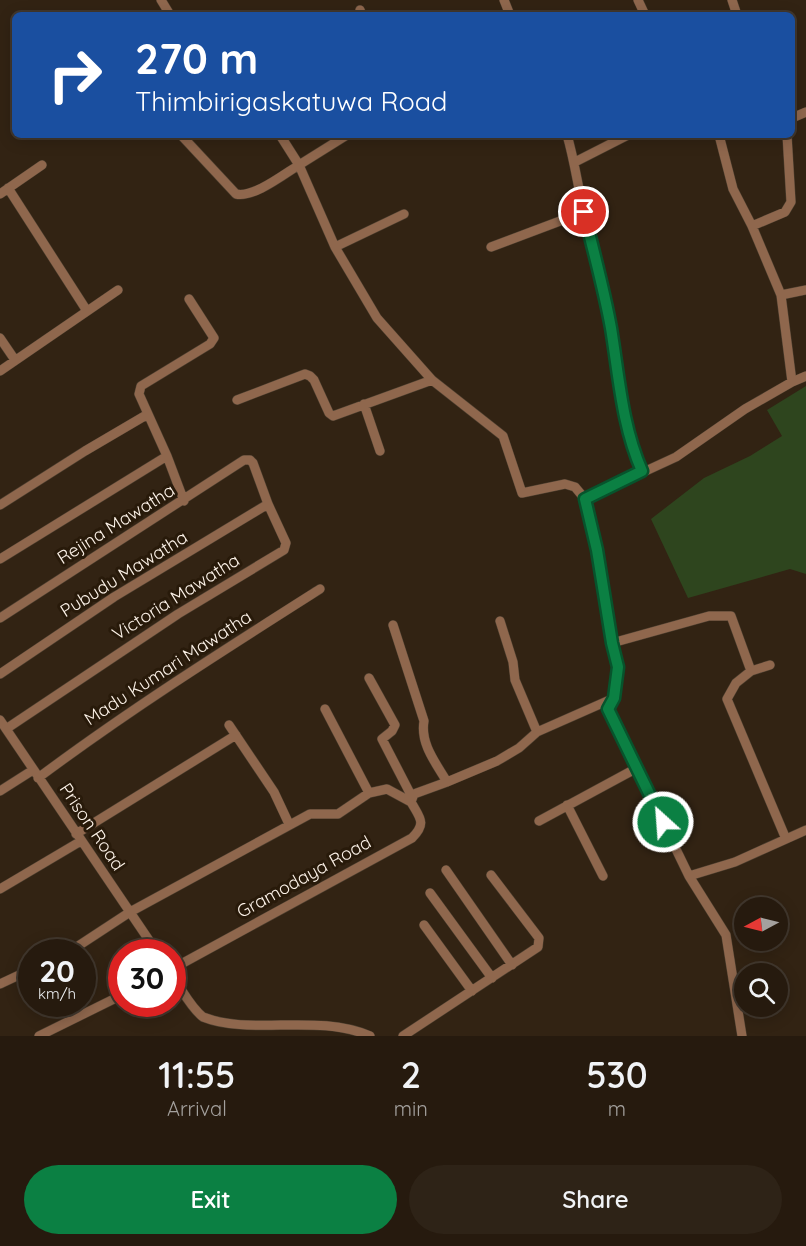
<!DOCTYPE html>
<style>
:root{--surface:#261a0e;--page:#2e2317;--text:#f1f3f6;--muted:#a4a19e;--line:#42382e;--accent:#0b8043}
body{margin:0;font-family:Quicksand,sans-serif;background:var(--page);color:var(--text);height:100vh;display:flex;flex-direction:column;font-size:22px;white-space:nowrap}
*{box-sizing:border-box;margin:0}
p{font-size:20px;color:var(--muted)}
.icon{flex:none;width:33px;height:33px;fill:none;stroke:currentColor;stroke-width:2;stroke-linecap:round;stroke-linejoin:round}
.map{position:relative;height:1036px;overflow:hidden}
.drawer{display:flex;flex-direction:column;background:var(--surface);flex:1}
.drawer>*{flex:none}
.guide{position:absolute;left:12px;top:12px;width:783px;height:126px;border-radius:9px;box-shadow:0 3px 15px #0003,0 0 0 2px var(--line);background:#1a4fa0;color:#fff;overflow:hidden}
.needle{width:39px;rotate:263deg}
.controls{position:absolute;left:734px;top:897px;display:grid;gap:12px}
.controls a{display:grid;place-items:center;width:54px;height:54px;border-radius:50%;background:var(--surface);box-shadow:0 3px 15px #0003,0 0 0 2px var(--line);font-size:30px}
.speed{position:absolute;left:18px;top:939px;display:flex;gap:12px;font-size:30px;font-weight:700;text-align:center}
.speed>*{display:grid;place-content:center;width:78px;height:78px;border-radius:50%;background:var(--surface);box-shadow:0 3px 15px #0003,0 0 0 2px var(--line);line-height:1}
.speed small{font-size:15px;font-weight:400}
.speed .limit{border:9px solid #d22;background:#fff;color:#111}
.pin{position:absolute;display:grid;place-items:center;width:51px;height:51px;color:#fff;margin:-26px;border:3px solid #fff;border-radius:50%;box-shadow:0 2px 6px #0007}
.me{position:absolute;width:66px;margin:-33px;rotate:334deg;stroke-linejoin:round;filter:drop-shadow(0 0 4px #0008)}
.turn{display:flex;align-items:center;gap:21px;height:126px;padding:0 24px;font-size:27px}
.turn .icon{width:78px;height:78px;stroke-width:2.5}
.turn b{display:block;font-size:42px;line-height:51px}
.eta{display:flex;justify-content:space-evenly;align-items:center;height:102px;text-align:center}
.eta b{font-size:36px;font-weight:600;line-height:42px}
.cta{display:flex;gap:12px;margin-top:auto;padding:12px 24px}
.cta a{flex:1;height:69px;border-radius:36px;background:var(--accent);color:#fff;font-size:24px;font-weight:600;line-height:69px;text-align:center}
.cta a+a{background:var(--page);color:var(--text)}
.map>svg:first-child{display:block}
.green{fill:#2e451e}
.lines{fill:none;stroke-linecap:round;stroke-linejoin:round}
.minor-casing{stroke:#4e4031;stroke-width:10}
.minor{stroke:#8f674d;stroke-width:9}
.route-casing{stroke:#07532c;stroke-width:15}
.route{stroke:#0b8043;stroke-width:10}
.labels{text-anchor:middle;stroke-width:6;stroke-linejoin:round;paint-order:stroke}
.street-label{font-size:18px;fill:#fdf3e9;stroke:#281a0a}
</style>
<div class="map">
<svg width="806" height="1036" viewBox="0 0 806 1036">
<rect width="100%" height="100%" fill="#322313"/>
<path class="green" d="M806,386v188l-16,-5 -102,29 -37,-79 53,-41 46,-22 32,-20 -15,-26z"/>
<g class="lines">
<defs>
<path id="minor" d="M161,0l8,13
M504,0l6,15
M638,0l7,15
M732,0l5,15
M360,10l2,5
M792,118l14,-6
M181,135l55,59c18,4 48,-20 63,-29l-19,-30
M347,135l-48,30 36,82 42,71 55,62 71,56 19,57 43,-9 10,3 10,12
M567,135c8,27 11,54 18,81 8,37 19,74 26,112 8,49 10,98 31,143
M719,135l14,54 19,37 29,69 11,87
M575,162l53,-27
M8,188l79,123
M0,194l42,-29
M752,226l33,-14 6,-10 -4,-67
M335,247l69,-33
M491,247l93,-35
M781,295l25,-5
M0,338l15,22
M0,371l118,-81
M237,400l68,-26 5,2 4,4 15,33 4,3 99,-36
M364,404l16,47
M184,501l-17,-45 -28,-62 2,-8 69,-42 4,-6 -25,-39
M0,505l85,-54 63,-37
M0,559l167,-103
M0,618l244,-158h6l3,3 15,41 18,39 -2,7 -106,64 -172,115
M500,621l13,41 2,18 22,52
M393,625l31,96c-4,23 12,42 23,61
M612,643l97,-27h22l20,55 19,-6
M751,671l-15,12 -9,16 59,140
M0,674l114,-77 154,-93
M369,678l26,47 -3,6 -10,8 30,58
M325,709l44,84
M0,720l157,232
M229,725l45,67 15,32
M38,778c91,-68 186,-128 282,-189
M0,791l33,-21
M567,805l36,71
M539,821l98,-53
M76,834l160,-99
M446,870l66,95
M689,876l46,-14 71,-32
M0,889l81,-48
M430,893l62,85
M424,925l48,66
M69,952l61,-40 180,-98h28l31,-21 18,-4 24,13
M172,969l240,-131c15,-15 8,-20 -1,-36l3,-8 33,-12 50,-21 22,-13 18,-16 77,-34
M172,976c10,13 18,31 31,41 48,19 114,-4 167,19
M0,984l32,-15
M39,1036l83,-41
M403,1036l135,-89 1,-9 -48,-63
M742,1036l-16,-101 -37,-59 -81,-167 6,-11 4,-31 -6,-24 -15,-93 -12,-51 91,-42 69,-48 47,-27 14,-6"/>
</defs>
<use href="#minor" class="minor-casing"/>
<use href="#minor" class="minor"/>
</g>
<g class="lines">
<defs>
<path id="route" d="M584,212c9,38 20,77 27,116 8,49 11,98 31,143l-57,28 12,51 15,93 6,24 -4,31 -6,11 55,113"/>
</defs>
<use href="#route" class="route-casing"/>
<use href="#route" class="route"/>
</g>
<g class="labels">
<g class="street-label">
<text transform="translate(116 524) rotate(-32)" y="6">Rejina Mawatha</text>
<text transform="translate(124 574) rotate(-32)" y="6">Pubudu Mawatha</text>
<text transform="translate(176 597) rotate(-32)" y="6">Victoria Mawatha</text>
<text transform="translate(168 668) rotate(-33)" y="6">Madu Kumari Mawatha</text>
<text transform="translate(92 827) rotate(56)" y="6">Prison Road</text>
<text transform="translate(304 877) rotate(-29)" y="6">Gramodaya Road</text>
</g>
</g>
</svg>
<div class="controls">
<a><svg class="needle" viewBox="-14 -14 28 28"><path d="M0-13l5 13h-10z" fill="#e53935"/><path d="M0 13l5-13h-10z" fill="#a4a19e"/></svg></a>
<a><svg class="icon" aria-label="search" viewBox="0 0 24 24"><circle cx="10" cy="10" r="6"/><path d="M15 15l6 6"/></svg></a>
</div>
<div class="speed"><div>20<small>km/h</small></div><div class="limit">30</div></div>
<div class="pin" style="left:584px;top:212px;background:#d93025"><svg class="icon" aria-label="arrive" viewBox="0 0 24 24"><path d="M6 21V4h12l-3 4 3 4H6"/></svg></div>
<svg class="me" style="left:663px;top:822px" viewBox="-20 -20 40 40"><circle r="17" fill="#0b8043" stroke="#fff" stroke-width="3"/><path d="M0-11L8 9 0 5-8 9z" fill="#fff"/></svg>
<div class="guide">
<div class="turn"><svg class="icon" aria-label="right" viewBox="0 0 24 24"><path d="M7 20v-9h11M14 6l5 5-5 5"/></svg><div><b>270 m</b>Thimbirigaskatuwa Road</div></div>
</div>
</div>
<section class="drawer">
<div class="eta">
<div><b>11:55</b><p>Arrival</p></div>
<div><b>2</b><p>min</p></div>
<div><b>530</b><p>m</p></div>
</div>
<div class="cta"><a>Exit</a><a>Share</a></div>
</section>
